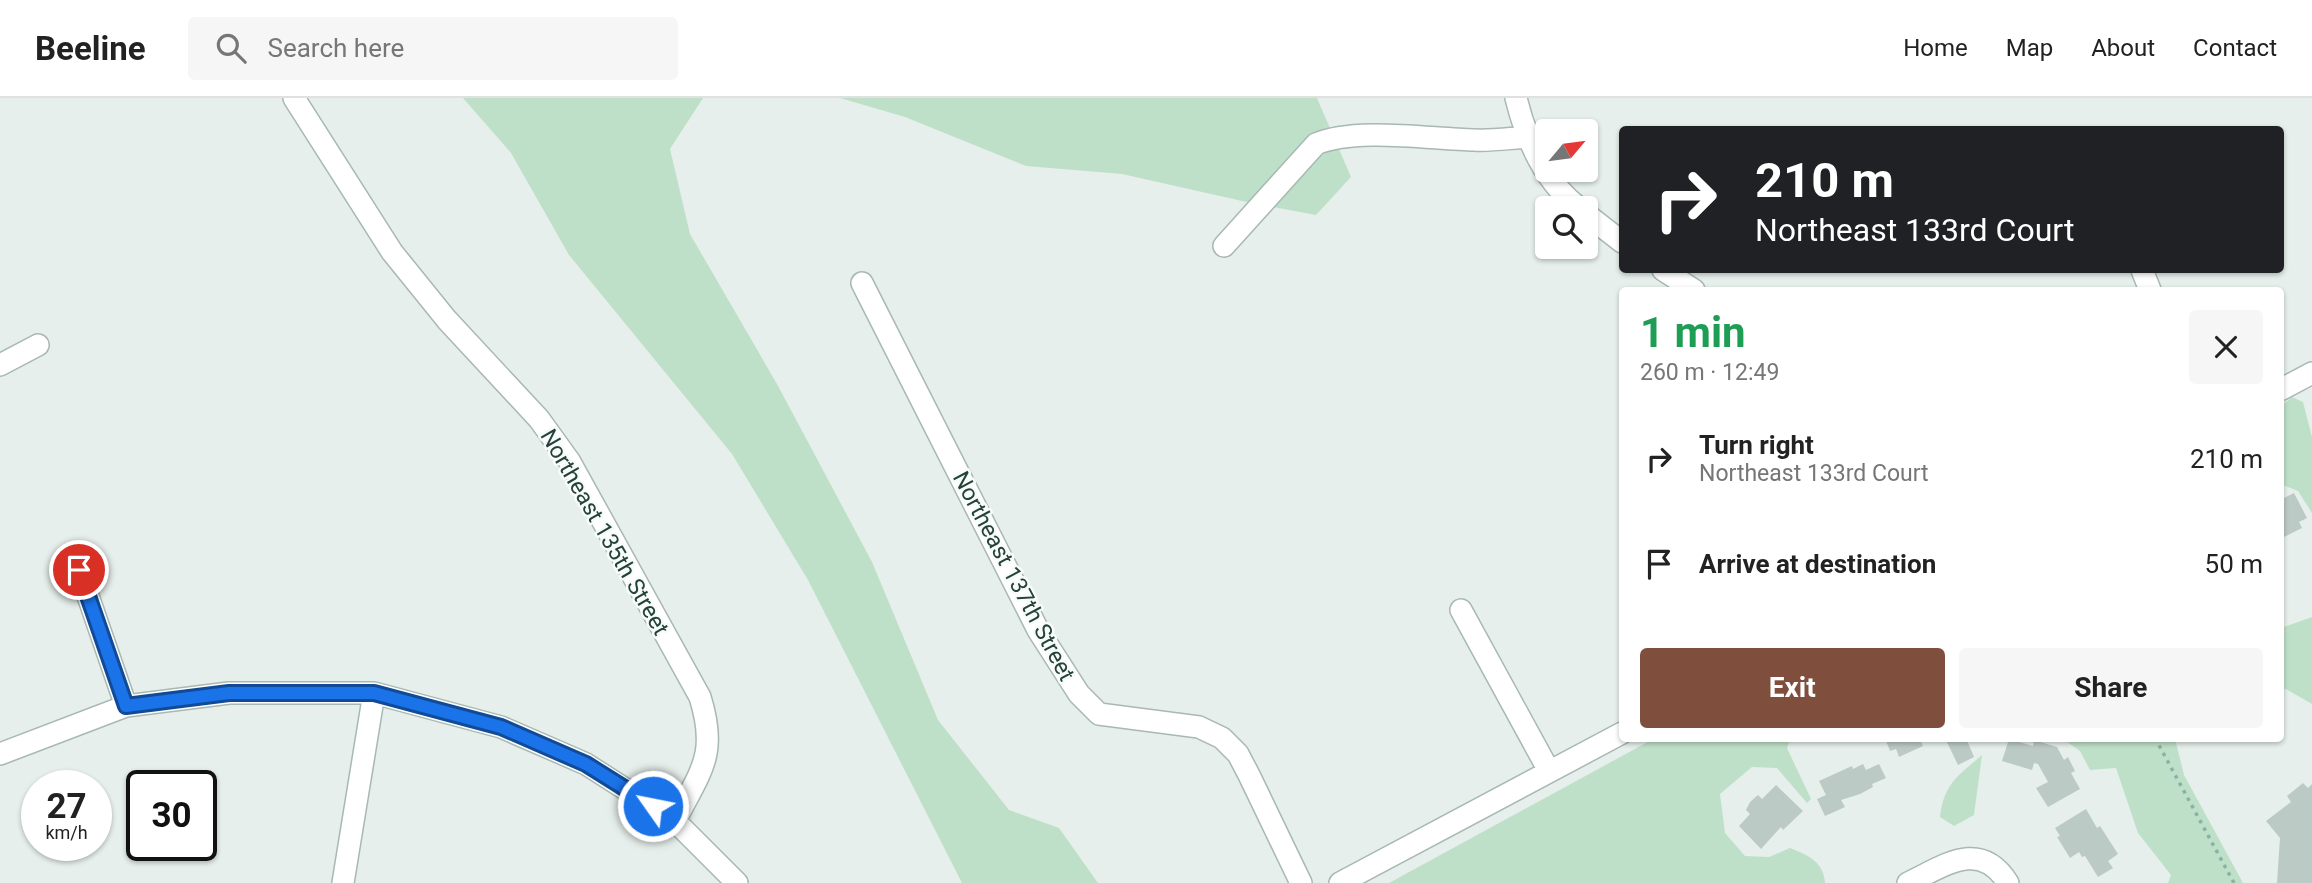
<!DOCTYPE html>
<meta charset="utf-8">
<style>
:root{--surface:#fff;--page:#f6f6f6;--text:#222;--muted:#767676;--line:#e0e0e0;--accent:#804e3d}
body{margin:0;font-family:Roboto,sans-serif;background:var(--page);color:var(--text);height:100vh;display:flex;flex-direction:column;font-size:26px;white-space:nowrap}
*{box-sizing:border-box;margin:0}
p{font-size:23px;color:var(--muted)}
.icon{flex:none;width:38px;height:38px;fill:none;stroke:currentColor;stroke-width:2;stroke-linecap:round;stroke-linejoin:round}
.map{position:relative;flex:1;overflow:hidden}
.side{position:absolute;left:1619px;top:189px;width:665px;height:455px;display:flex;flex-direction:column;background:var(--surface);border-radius:7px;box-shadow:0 2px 5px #0004}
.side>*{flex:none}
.top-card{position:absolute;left:1619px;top:28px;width:665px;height:147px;border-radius:7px;box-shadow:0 2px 5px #0004;background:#202124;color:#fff;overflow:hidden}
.needle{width:46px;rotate:61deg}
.buttons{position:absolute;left:1535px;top:21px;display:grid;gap:14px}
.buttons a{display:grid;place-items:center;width:63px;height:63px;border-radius:7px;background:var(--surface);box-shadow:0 2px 5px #0004;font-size:35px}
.speed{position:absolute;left:21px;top:672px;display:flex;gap:14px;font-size:35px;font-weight:700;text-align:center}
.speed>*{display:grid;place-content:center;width:91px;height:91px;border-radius:50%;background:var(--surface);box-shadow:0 2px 5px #0004;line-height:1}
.speed small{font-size:18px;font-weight:400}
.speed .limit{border:4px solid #111;border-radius:10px;background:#fff;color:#111}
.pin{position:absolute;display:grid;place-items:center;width:60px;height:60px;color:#fff;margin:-30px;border:4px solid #fff;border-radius:50%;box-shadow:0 2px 7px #0007}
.me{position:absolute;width:77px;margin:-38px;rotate:303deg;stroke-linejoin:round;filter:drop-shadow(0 0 5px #0008)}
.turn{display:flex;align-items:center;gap:24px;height:147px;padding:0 21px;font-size:32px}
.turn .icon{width:91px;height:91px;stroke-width:2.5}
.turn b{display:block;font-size:49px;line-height:60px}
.round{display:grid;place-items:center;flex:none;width:74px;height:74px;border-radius:7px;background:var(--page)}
.headline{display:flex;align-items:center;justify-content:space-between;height:119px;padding:0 21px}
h1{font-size:42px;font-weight:700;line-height:52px;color:#1e9e55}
.button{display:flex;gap:14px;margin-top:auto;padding:14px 21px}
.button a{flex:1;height:80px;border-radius:7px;background:var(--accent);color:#fff;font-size:28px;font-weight:700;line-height:80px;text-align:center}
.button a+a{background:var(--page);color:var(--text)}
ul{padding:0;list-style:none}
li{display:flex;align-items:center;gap:21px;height:105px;padding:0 21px}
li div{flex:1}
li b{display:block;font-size:26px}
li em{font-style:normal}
header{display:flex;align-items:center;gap:42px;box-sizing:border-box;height:98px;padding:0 35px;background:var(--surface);border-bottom:2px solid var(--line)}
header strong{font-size:33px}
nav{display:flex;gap:38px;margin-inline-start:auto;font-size:24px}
.search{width:490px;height:63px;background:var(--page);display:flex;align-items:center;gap:18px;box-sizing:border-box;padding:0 24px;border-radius:7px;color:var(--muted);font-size:26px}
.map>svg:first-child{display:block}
.green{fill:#bfe0c8}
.building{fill:#bbcac4}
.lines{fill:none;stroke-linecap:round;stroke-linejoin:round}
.minor-casing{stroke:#a8b8b2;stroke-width:24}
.path{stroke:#86b3a5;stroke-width:3.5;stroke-dasharray:3.5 5;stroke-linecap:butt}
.minor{stroke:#fff;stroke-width:21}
.route-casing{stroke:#114b97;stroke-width:18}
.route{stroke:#1a73e8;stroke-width:12}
.labels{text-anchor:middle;stroke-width:5;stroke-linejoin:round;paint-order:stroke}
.street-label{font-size:23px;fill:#24423a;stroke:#f7fbf9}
</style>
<header>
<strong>Beeline</strong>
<div class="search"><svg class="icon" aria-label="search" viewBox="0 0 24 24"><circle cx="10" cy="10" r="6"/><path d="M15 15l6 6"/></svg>Search here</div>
<nav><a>Home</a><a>Map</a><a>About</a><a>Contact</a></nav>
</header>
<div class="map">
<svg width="2312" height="785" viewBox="0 0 2312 785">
<rect width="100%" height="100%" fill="#e6efeb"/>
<path class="green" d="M463,0h240l-33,51 20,85 87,150 95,178 66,158 71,90 50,18 39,55h-136l-154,-303 -76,-126 -163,-199 -58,-102z
M840,0h477l34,79 -35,38 -65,-12 -129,-29 -96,-8 -121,-49z
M2292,299l11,5 9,35v76l-14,-22 -18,-7v-77z
M2312,519v87l-26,-15 -6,2v-66l4,2z
M1655,640l135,1 -3,9 24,51 -4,4 -30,-35 -25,-1 -32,27 5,39 20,23 24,1 21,-9c18,7 34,14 35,35h-436z
M2063,641h112l9,36 59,108h-75l3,-8 -33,-42 -22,-65 -26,2 -10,-19z
M1982,657l-8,60 -20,11 -14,-9c4,-34 18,-41 42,-62z"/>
<path class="building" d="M2294,395l13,25 -8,4 3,6 -22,11v-39z
M1885,640h43l-7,4 2,4 -24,11 -3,-8 -6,2z
M1945,640h21l8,19 -16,8z
M2009,641l24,7 1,-6 23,7 7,13 4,-3 7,14 -4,2 9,16 -32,18 -12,-19 12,-6 -10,-18 -4,-1 -2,7 -30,-9z
M1863,666l3,6 13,-6 7,14 -14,6 1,3 -13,7 -19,6 4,7 -20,9 -8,-17 9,-4 -7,-14 33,-15 1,3z
M2303,685l5,5 4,-4v99h-35l3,-45 -14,-17 25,-19 -4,-6z
M1776,687l27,26 -20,19 -2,-3 -20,22 -22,-23 11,-12 -4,-4 4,-8 8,-7 4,4z
M2086,711l11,19 3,-2 18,28 -10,7 5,7 -15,9 -13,-21 -3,1 -3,-5 -9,6 -13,-21 3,-1 -5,-8z"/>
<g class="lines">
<defs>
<path id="minor" d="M294,0l98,154 55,68 92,99 31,43 130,235c18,58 1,73 -25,124l62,62
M1516,0c10,41 29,84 63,110
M1586,116l36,28
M1224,148l92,-102c40,-17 113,-5 158,-4 18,1 37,-2 55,-3
M1663,172l31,20
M2142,172l8,20
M862,185l176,347 41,64 20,20 100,13 23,11 16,16 11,21 52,108
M0,267l38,-20
M2280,292l32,-17
M79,472l47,136
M1461,512l88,161
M0,656l126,-48 103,-13h145l127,34 85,37 89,57
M343,785l31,-190
M1340,785l282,-150
M1908,785c36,-17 72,-45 100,0"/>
</defs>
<use href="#minor" class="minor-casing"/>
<path class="path" d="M2155,640l79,145"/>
<use href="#minor" class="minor"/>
</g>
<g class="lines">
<defs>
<path id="route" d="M79,472l47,136 103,-13h145l127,34 85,37 67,42"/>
</defs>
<use href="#route" class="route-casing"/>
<use href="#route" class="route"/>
</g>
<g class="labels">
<g class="street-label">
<text transform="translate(605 434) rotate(60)" y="8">Northeast 135th Street</text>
<text transform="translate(1014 478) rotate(62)" y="8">Northeast 137th Street</text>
</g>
</g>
</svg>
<div class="buttons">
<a><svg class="needle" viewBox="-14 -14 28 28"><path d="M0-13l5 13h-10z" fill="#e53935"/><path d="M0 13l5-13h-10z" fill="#767676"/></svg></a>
<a><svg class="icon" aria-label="search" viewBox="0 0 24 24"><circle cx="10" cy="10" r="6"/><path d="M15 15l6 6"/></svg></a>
</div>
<div class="speed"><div>27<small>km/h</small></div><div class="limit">30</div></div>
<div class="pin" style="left:79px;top:472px;background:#d93025"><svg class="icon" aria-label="arrive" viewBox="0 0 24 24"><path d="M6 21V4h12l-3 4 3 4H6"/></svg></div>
<svg class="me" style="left:653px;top:708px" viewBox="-20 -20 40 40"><circle r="17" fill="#1a73e8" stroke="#fff" stroke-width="3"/><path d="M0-11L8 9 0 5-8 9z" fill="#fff"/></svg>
<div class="top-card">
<div class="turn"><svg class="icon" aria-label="right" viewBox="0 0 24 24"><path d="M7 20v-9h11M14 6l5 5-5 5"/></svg><div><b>210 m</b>Northeast 133rd Court</div></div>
</div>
<section class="side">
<div class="headline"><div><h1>1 min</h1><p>260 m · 12:49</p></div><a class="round"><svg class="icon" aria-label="close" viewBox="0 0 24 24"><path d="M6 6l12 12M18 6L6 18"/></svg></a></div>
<ul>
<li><svg class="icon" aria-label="right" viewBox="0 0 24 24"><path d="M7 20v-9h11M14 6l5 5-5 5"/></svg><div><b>Turn right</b><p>Northeast 133rd Court</p></div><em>210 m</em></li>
<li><svg class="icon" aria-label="arrive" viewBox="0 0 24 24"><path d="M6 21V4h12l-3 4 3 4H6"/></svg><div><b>Arrive at destination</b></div><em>50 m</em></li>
</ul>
<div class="button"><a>Exit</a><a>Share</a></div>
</section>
</div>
